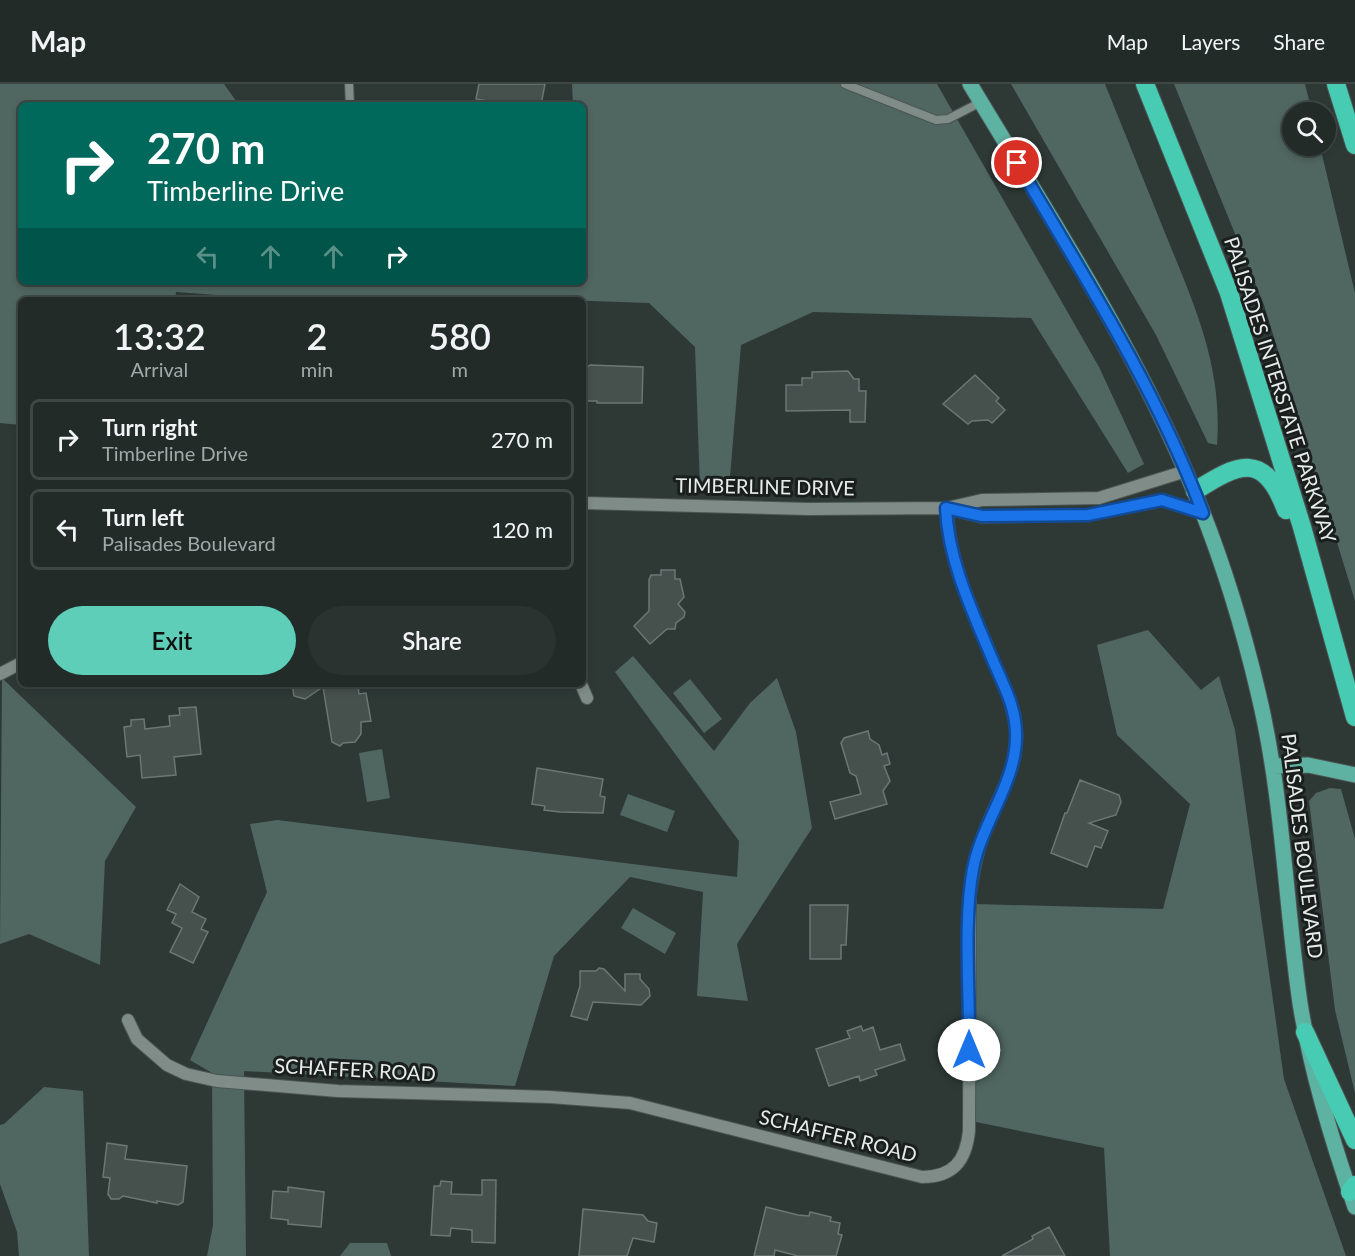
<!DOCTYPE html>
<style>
:root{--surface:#222b28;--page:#2a3330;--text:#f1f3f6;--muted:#a2a7a8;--line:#3f4745;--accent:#5eceb8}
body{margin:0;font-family:Lato,sans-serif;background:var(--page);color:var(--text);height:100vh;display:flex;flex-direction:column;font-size:22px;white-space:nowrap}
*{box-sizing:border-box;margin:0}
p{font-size:20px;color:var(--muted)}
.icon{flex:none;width:33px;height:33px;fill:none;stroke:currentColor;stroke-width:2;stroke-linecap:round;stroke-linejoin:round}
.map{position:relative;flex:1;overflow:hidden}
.panel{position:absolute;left:18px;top:213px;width:568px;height:390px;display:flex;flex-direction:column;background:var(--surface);border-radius:9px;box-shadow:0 3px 9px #0003,0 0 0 2px var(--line)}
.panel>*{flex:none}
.banner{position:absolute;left:18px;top:18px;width:568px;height:183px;border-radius:9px;box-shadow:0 3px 9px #0003,0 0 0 2px var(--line);background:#00695c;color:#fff;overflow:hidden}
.fabs{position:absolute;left:1282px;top:18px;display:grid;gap:12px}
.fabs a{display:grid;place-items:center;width:54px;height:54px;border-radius:50%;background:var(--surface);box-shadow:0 3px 9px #0003,0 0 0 2px var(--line);font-size:30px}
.pin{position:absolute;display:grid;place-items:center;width:51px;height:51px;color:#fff;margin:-26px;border:3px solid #fff;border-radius:50%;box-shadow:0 2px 6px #0007}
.me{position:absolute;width:66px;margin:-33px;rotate:0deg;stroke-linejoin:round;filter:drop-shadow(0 0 4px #0008)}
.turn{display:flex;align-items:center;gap:21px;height:126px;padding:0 30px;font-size:27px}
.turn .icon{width:78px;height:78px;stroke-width:2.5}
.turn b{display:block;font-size:42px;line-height:51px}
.lanes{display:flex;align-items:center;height:57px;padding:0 30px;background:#0003;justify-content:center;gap:30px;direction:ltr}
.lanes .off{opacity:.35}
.eta{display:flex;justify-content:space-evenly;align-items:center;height:102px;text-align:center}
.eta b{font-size:36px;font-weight:600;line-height:42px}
.button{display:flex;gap:12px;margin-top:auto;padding:12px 30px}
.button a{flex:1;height:69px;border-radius:36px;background:var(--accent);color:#111;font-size:24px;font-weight:600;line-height:69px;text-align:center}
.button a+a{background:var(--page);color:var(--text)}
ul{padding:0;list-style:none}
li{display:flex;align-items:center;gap:18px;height:81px;margin:0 12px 9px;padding:0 18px;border:3px solid var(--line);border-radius:9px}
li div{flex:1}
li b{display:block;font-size:22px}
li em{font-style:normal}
header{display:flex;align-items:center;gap:36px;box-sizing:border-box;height:84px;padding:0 30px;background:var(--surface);border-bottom:2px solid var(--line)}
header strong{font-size:28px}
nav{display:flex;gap:33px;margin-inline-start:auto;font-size:21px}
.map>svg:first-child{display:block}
.green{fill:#506661}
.building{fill:#46514e;stroke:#6b7774;stroke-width:1.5}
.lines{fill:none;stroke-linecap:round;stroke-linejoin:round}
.service-casing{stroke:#4c5553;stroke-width:10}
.minor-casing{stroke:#4c5553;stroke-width:14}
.primary-casing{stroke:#4c5553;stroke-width:17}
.motorway-casing{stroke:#4c5553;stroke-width:20}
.service{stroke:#7f8c88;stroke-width:8}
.minor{stroke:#7f8c88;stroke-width:12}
.primary{stroke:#5db2a2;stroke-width:15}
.motorway{stroke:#47ccb3;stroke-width:18}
.route-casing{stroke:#114b97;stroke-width:15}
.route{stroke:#1a73e8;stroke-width:10}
.labels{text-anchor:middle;stroke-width:6;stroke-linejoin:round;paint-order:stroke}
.street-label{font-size:20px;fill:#e5ecea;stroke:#1a1f1e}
</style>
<header>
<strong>Map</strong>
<nav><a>Map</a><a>Layers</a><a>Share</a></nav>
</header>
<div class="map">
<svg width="1355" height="1172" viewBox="0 0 1355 1172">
<rect width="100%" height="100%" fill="#2e3936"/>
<path class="green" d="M0,0h224l15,21h-218v177h563v-177h-11l-1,-21h365l162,283 45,97 -16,9 -97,-155 -218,-6 -72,33 -12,144 -29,-1 -5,-141 -46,-44 -115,-4 -251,1 -107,-8 -1,8h-154v125l-21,-2z
M1011,0h94c20,50 40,99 60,149 29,71 58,133 52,212l-9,-2 -52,-108z
M1174,0h131l7,28h-19v34h27l35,147v308l-91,-296z
M1148,546l53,60 18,-14 16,54 49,349 62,177h-236l-6,-108 -128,-26 -1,-218 188,5 27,-105 -73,-69 -20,-90z
M633,572l81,95 36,-48 27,-25 19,54 16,96 -75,116 11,57 -51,-5 6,-104 -73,-15 -76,79 -39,130 -271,-15 2,185h-39l6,-31 -1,-152 -22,-13 77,-168 -17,-68 27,-4 460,57 2,-36 -124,-169z
M2,594l134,129 -31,54 -5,104 -71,-31 -29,10z
M690,595l32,40 -18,14 -31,-40z
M382,665l8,49 -23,4 -8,-49z
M1330,704l11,1 14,50v254l-20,-83 -26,-209 7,-8z
M628,710l47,17 -8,21 -47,-17z
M633,824l43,25 -11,21 -44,-26z
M44,1003l39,4 6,165h-70l-2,-24 -17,-48v-59l4,-1z
M350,1159h37l4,13h-51z"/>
<path class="building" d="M479,0h66l-4,21h-48l1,-3 -18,-3z
M590,281l53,2 -1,36h-45v-2h-13v-31z
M848,287l6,8h5v12h7l-1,31h-15v-12l-64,1v-26h16v-7h10v-6z
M975,291l24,23 -3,3 9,9 -13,13 -4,-3 -16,1 -4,3 -25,-20z
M661,486h14v9h5l4,18 -6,7 7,8 -1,5 -8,6 -1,6h-8l-17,15 -16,-18 15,-15v-31l2,-5h10z
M292,600h66l1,10 7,-1 5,28 -10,1v12l-6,8 -12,1 -3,3 -8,-4 -9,-55 -18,12 -11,-3z
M196,623l5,47 -27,3 2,18 -34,3 -2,-23 -13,2 -3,-30 7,-1v-6l13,-1 1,10 25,-3 -1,-10 11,-1 -1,-7z
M868,647l2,8 9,6 3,10 5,-2 3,11 -6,2 6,15 -7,10 4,13 -52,15 -5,-17 31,-8 -5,-18 -6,-3 -9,-30 3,-5z
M537,684l66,11 -3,17 5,1 -2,16 -43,-1 -16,-2 1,-4 -13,-2z
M1080,696l39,15 2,7 -5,13 -27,8 19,8 -7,17 -6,-2 -8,21 -36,-14 14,-40h2z
M180,800l19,13 -7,15 14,7 -5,10 7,3 -15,31 -23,-11 12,-24 -10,-5 4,-9 -9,-4z
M810,821h38l-2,40h-5v14h-31z
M599,884l5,1 21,22v-17h15v5l9,10 1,7 -9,9 -48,-3 -6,18 -16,-4 9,-30v-15h16z
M861,942l2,5 10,-4 7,23 20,-6 5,16 -30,10 2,5 -17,6 -1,-5 -30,10 -13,-37 34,-11 -3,-7z
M107,1059l20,3 -2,13 62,7 -4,36 -5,3 -21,-4v2l-34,-7 -4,3h-8l-3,-5 2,-16 -7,-1z
M482,1096h14l-1,63 -23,-1v-12l-21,-2 -1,8 -19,-1 3,-49h6l1,-5 11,1 -1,12 31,1z
M288,1103l36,5 -3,35 -33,-3v-4l-17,-2 2,-27 15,1z
M766,1123l32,8 11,1 1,-4 21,5 -1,4 10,2 -2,11 4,1 -6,21h-38l-23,-6 -1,6h-20z
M583,1125l60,6 5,6 9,2 -3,19 -21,-4 -6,18h-48z
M1049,1143l16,29h-63l31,-17 -1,-3z"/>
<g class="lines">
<defs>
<path id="service" d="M349,0l1,21
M845,0l91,36 12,-1 33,-17"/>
<path id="minor" d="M584,419l224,6 139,-1 35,-8 117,-2 87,-27
M951,425l31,8 106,-2 74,-15 41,13
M0,590l21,-11
M581,600l6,14
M128,936l9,19 30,26 19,9 31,7 121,10 212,6 80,6 292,74c31,0 44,-16 47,-46l1,-236c3,-23 7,-45 16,-67 13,-33 33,-62 30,-99 -2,-26 -14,-45 -23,-69 -20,-48 -45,-99 -46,-152"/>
<path id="primary" d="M970,0c79,132 166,264 224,407 27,65 48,133 64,201 25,103 27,207 42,311 11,70 32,138 55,204
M1273,682l35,-1 47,10"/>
<path id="motorway" d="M1145,0l84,209 73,234 53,190
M1336,0l19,61
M1195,407c44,-28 69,-40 91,19
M1305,948l50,108
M1350,1108l5,-7"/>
</defs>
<use href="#service" class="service-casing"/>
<use href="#minor" class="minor-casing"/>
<use href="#primary" class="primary-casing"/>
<use href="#motorway" class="motorway-casing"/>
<use href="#service" class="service"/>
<use href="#minor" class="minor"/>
<use href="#primary" class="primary"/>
<use href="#motorway" class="motorway"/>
</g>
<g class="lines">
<defs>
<path id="route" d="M969,966c1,-55 -6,-128 4,-181 9,-48 45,-88 43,-137 -1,-26 -12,-46 -22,-69 -20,-48 -46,-102 -48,-155l36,8 106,-1 74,-15 41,13c-47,-124 -119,-237 -186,-350"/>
</defs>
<use href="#route" class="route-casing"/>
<use href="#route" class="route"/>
</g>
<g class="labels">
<g class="street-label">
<text transform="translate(1280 306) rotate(72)" y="7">PALISADES INTERSTATE PARKWAY</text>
<text transform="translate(765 403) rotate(1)" y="7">TIMBERLINE DRIVE</text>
<text transform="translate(1302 762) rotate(83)" y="7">PALISADES BOULEVARD</text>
<text transform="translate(355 986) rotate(3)" y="7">SCHAFFER ROAD</text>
<text transform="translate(838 1052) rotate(14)" y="7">SCHAFFER ROAD</text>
</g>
</g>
</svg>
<div class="fabs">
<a><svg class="icon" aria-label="search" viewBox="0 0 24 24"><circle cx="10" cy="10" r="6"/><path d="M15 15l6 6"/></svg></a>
</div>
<div class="pin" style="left:1017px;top:79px;background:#d93025"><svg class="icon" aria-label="arrive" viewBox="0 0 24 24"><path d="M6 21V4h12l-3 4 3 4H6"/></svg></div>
<svg class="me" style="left:969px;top:966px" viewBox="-20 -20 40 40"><circle r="19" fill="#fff"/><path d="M0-13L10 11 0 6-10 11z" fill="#1a73e8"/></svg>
<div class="banner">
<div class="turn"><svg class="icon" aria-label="right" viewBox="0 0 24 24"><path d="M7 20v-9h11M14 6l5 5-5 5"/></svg><div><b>270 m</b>Timberline Drive</div></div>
<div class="lanes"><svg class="icon off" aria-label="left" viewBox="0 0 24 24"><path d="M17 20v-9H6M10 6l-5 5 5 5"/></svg><svg class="icon off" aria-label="ahead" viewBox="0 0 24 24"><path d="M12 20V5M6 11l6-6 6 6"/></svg><svg class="icon off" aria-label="ahead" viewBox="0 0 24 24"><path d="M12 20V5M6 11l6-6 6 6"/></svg><svg class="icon" aria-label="right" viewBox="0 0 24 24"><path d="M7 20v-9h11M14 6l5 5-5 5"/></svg></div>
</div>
<section class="panel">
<div class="eta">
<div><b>13:32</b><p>Arrival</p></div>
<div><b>2</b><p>min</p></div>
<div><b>580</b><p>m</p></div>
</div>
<ul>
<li><svg class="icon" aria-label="right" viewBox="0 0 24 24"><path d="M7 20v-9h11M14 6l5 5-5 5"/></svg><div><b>Turn right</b><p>Timberline Drive</p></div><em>270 m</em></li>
<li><svg class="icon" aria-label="left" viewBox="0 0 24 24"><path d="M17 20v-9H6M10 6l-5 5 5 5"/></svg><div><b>Turn left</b><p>Palisades Boulevard</p></div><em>120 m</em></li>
</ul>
<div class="button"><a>Exit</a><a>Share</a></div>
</section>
</div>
